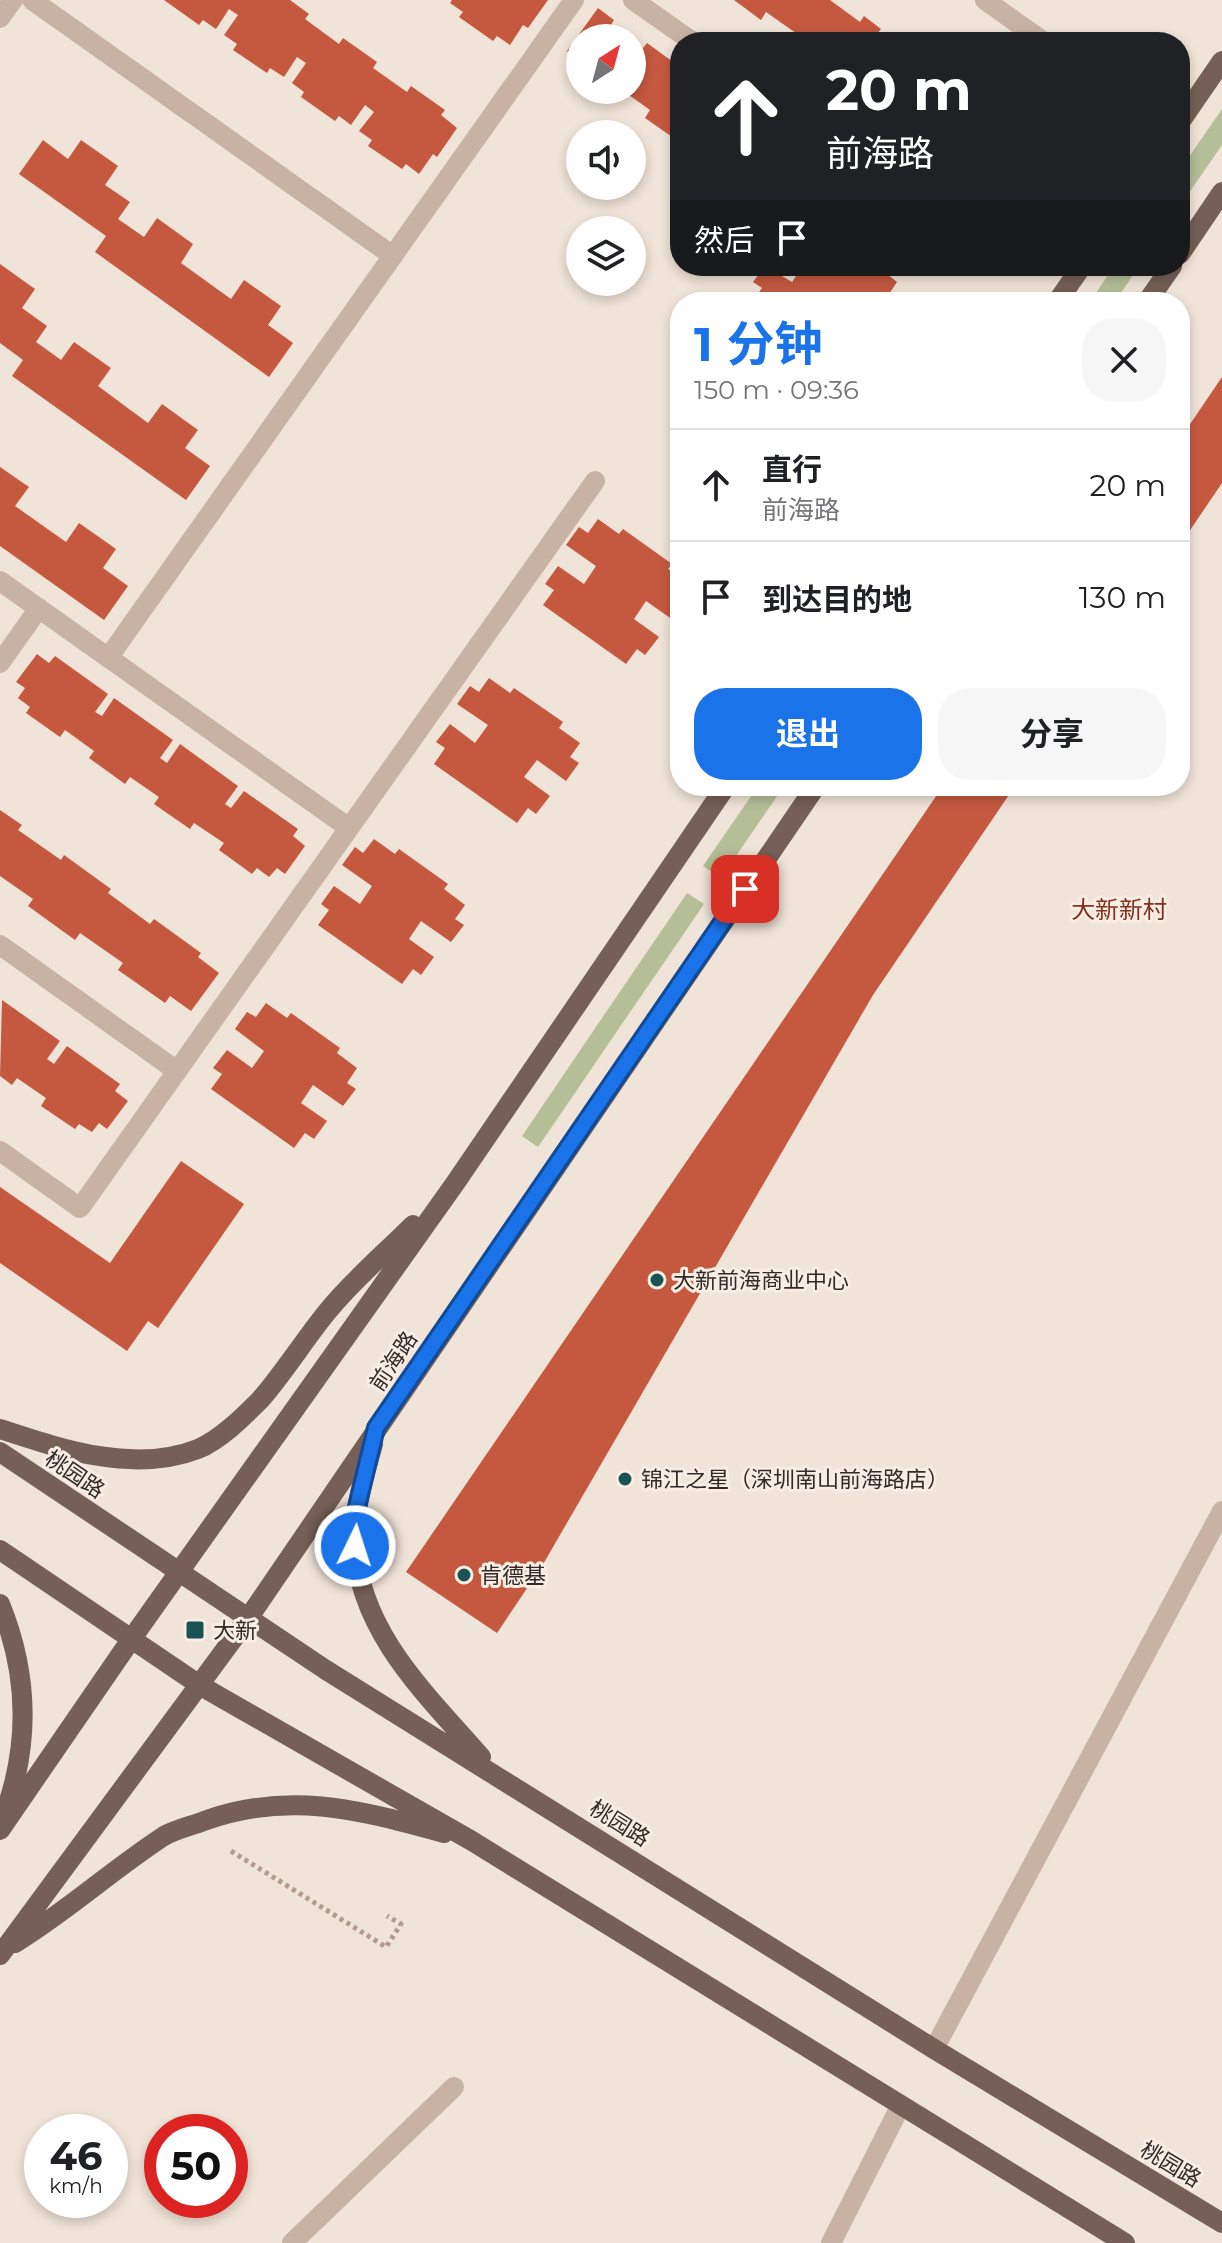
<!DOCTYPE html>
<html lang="zh">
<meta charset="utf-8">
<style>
:root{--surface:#fff;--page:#f6f6f6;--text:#202124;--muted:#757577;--line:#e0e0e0;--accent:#1a73e8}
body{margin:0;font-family:Montserrat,"Noto Sans SC",sans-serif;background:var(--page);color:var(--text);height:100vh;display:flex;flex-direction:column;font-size:30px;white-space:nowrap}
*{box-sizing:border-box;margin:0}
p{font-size:26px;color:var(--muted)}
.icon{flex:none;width:44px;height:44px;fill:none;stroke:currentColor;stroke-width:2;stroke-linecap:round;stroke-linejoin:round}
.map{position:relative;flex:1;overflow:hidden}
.sheet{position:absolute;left:670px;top:292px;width:520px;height:504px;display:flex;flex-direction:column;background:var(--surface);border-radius:32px;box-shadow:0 4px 12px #0003}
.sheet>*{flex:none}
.banner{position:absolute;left:670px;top:32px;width:520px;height:244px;border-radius:32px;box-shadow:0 4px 12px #0003;background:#202124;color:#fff;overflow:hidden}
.needle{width:52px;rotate:36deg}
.buttons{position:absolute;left:566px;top:24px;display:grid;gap:16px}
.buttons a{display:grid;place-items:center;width:80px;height:80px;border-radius:50%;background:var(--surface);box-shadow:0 4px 12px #0003;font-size:40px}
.speed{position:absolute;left:24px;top:2114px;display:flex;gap:16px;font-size:40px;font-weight:700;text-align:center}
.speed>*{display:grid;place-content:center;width:104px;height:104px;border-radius:50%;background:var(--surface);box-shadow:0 4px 12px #0003;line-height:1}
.speed small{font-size:20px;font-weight:400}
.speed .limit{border:12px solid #d22;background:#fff;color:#111}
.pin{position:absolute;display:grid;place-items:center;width:68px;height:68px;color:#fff;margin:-34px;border-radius:16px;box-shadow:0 4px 12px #0006}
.me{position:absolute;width:88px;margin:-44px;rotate:4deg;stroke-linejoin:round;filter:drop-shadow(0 0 6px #0008)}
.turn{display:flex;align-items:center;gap:28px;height:168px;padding:0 24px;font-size:36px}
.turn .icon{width:104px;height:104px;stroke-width:2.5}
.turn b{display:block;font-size:56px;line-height:68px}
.then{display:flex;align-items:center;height:76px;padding:0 24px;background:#0003;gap:16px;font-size:30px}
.round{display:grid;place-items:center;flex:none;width:84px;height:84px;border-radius:32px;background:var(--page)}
.summary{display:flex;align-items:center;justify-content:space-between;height:136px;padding:0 24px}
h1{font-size:48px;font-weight:700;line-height:60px;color:var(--accent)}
.button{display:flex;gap:16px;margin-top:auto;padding:16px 24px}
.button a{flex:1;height:92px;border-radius:32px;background:var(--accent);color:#fff;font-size:32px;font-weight:700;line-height:92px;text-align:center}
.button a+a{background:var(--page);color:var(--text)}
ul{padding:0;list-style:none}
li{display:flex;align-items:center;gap:24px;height:112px;padding:0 24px;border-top:2px solid var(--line)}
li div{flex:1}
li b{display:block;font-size:30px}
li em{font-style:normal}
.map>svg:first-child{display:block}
.green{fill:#b4bf97}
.building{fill:#c55940}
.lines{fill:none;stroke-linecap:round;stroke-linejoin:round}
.path{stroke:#b39c8d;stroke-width:5;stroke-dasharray:4 4;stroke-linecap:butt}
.minor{stroke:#c8b2a3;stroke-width:20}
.major{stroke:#755f56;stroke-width:20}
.route-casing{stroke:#114b97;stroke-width:20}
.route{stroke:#1a73e8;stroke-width:14}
.poi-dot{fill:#1b5354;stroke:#f8ede3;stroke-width:3}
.labels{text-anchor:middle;stroke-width:6;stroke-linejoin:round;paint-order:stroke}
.poi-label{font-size:22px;fill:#332925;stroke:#f8ede3;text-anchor:start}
.street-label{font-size:22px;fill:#332925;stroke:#f8ede3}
.neighbourhood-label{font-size:24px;fill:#81311f;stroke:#f8ede3}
</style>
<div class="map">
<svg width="1222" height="2243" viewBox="0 0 1222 2243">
<rect width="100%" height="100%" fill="#f0e3d7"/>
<path class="green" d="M1222,109v36l-42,61v-36z
M1114,266h25l-24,36h-25z
M758,786h26l-63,92 -18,-12z
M687,893l17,11 -166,243 -16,-11z"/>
<path class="building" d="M164,0h126l19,14 -4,5 34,25 4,-6 34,24 -4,6 34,24 4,-6 34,24 -4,5 16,13 -20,29 -4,-3 -14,20 -13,-10 -4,5 -34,-23 4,-6 -13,-9 15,-19 -9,-7 -14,20 -12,-9 -4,5 -34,-24 3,-5 -12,-9 14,-20 -9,-6 -13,20 -14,-9 -3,5 -34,-23 4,-6 -13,-9 14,-20 -9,-6 -13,20 -13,-9 -4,5z
M452,0h96l-20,28 -5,-3 -13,20 -13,-9 -4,5 -34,-24 4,-5 -13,-9z
M734,0h96l30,22 4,-6 17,13 -10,13h-75l4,-6 -34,-24 -5,8z
M598,8l16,12 -3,5 18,13h-49v23l-13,-10z
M632,40l11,8 4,-5 33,24 -2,74 -33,-23 5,-8 -28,-20h10z
M43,140l25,19 13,-19 37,26 -13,19 25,17 -12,17 26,18 13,-19 36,26 -12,19 50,36 13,-19 37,26 -13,19 25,18 -24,34 -174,-125 11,-16 -87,-62z
M0,264l35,25 -13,19 25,18 -11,16 25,18 13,-18 37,26 -13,18 50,37 14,-19 36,26 -13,18 25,18 -24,34 -174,-124 11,-16 -23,-17z
M765,266l27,16 11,-16h74l20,16 -10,15 8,5h-143l10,-14 -9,-6z
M1222,377v106l-42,62v-106z
M0,467l29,20 -14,19 51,36 13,-19 37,26 -13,19 25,18 -24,34 -104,-74z
M598,519l21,15 4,-5 49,35 -4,5 12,8v39l-4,6 -30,-21 -12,18 25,18 -14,18 -8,-6 -11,15 -83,-59 11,-15 -9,-6 13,-18 26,18 12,-18 -30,-21 13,-18 9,6z
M37,654l12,9 6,-7 53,38 -13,18 7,4 12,-18 59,42 -13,18 7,5 13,-19 58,42 -13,18 6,4 13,-17 54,38 -5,7 12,10 -20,28 -8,-6 -8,9 -12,-9 -5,6 -33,-24 5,-7 -30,-20 -4,6 -36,-25 5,-7 -29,-20 -5,7 -36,-26 5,-7 -29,-21 -5,7 -34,-24 4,-6 -12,-9 7,-10 -9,-6z
M489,678l21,15 4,-5 49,34 -4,6 21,15 -10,14 9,6 -13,18 -29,-21 -13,17 26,19 -14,18 -8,-6 -11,15 -83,-59 11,-16 -9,-6 14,-18 25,19 13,-18 -31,-21 13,-18 9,6z
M943,786h72l-142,209 -331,571 -45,67 -91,-61z
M0,810l22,15 -4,5 43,30 3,-5 47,34 -3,4 42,31 4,-5 47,34 -3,4 21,16 -28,38 -21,-15 -5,7 -47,-33 5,-7 -43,-30 -5,7 -47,-34 5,-7 -33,-23z
M374,839l21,15 4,-5 49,35 -4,5 21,16 -10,14 9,6 -13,17 -30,-21 -12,18 25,18 -13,18 -8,-6 -11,15 -84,-59 11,-15 -8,-6 13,-18 26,18 12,-18 -30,-21 13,-18 8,6z
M2,1000l58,41 -13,18 7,5 13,-18 53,38 -5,7 13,10 -21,28 -8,-6 -7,9 -13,-8 -4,5 -34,-23 5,-8 -29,-20 -5,7 -12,-9z
M266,1003l21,15 4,-5 49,35 -3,5 20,15 -10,15 9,6 -13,17 -30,-21 -12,18 26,18 -13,18 -9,-6 -11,15 -83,-59 11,-15 -9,-6 14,-18 25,18 12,-17 -29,-22 12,-17 9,5z
M181,1161l63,43 -86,124 -10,-7 -21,30 -127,-88v-76l110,76z"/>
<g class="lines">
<path class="path" d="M231,1851l155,96 15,-23 -14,-8"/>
<path class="minor" d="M32,0l361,256
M633,0l60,42
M985,0l59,42
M0,18l13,-18
M0,581l349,247
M108,658l466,-658
M0,663l39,-55
M0,945l177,126
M0,1151l80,57 515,-727
M934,2049l288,-538
M292,2243l162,-156
M831,2243l70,-138"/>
<path class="major" d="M1180,122l42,-61
M1180,254l42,-62
M1057,302l25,-36
M1147,302l25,-36
M0,1429c61,20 134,45 198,20 22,-9 45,-32 62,-49 24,-27 44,-60 67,-88 25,-31 58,-59 86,-87
M373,1444c-9,33 -20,67 -18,102 5,87 72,149 126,211
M0,1452l326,218 608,379 288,174
M0,1550l201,136 271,155 653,402
M0,1604c27,66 30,135 7,203
M0,1830l130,-189 326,-459 270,-396
M15,1943c52,-32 97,-73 149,-107 12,-7 27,-10 40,-15 86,-31 155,-11 240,12
M0,1955l247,-335 569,-834"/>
</g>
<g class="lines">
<defs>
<path id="route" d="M355,1546l1,-35 20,-83 369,-539"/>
</defs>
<use href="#route" class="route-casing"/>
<use href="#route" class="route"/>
</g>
<g class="poi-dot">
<circle cx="657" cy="1280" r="8"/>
<circle cx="625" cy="1479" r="8"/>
<circle cx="464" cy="1575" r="8"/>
<rect x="185" y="1620" width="20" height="20" rx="4"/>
</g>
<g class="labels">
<g class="poi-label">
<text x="673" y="1288">大新前海商业中心</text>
<text x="641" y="1487">锦江之星（深圳南山前海路店）</text>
<text x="480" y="1583">肯德基</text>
<text x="213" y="1638">大新</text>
</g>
<g class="street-label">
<text transform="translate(393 1361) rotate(-56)" y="8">前海路</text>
<text transform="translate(75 1474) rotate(34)" y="8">桃园路</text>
<text transform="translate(620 1823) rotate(32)" y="8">桃园路</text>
<text transform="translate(1171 2164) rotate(31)" y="8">桃园路</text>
</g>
<g class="neighbourhood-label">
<text x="1119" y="918">大新新村</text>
</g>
</g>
</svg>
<div class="buttons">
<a><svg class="needle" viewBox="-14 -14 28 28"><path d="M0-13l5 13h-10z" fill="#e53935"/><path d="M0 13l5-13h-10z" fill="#757577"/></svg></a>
<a><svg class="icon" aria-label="sound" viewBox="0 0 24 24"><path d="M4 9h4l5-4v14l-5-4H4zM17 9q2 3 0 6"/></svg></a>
<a><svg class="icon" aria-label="layers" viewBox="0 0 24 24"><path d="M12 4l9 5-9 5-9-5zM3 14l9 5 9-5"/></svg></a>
</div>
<div class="speed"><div>46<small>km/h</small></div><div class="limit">50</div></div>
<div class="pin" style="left:745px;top:889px;background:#d93025"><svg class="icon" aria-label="arrive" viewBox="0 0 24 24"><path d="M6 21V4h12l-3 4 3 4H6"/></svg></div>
<svg class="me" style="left:355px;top:1546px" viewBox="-20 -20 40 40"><circle r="17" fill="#1a73e8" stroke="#fff" stroke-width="3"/><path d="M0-11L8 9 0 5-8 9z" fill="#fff"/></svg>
<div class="banner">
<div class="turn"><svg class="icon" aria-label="ahead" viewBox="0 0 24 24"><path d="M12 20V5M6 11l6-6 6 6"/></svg><div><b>20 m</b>前海路</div></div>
<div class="then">然后<svg class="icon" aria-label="arrive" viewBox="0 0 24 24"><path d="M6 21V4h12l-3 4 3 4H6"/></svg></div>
</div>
<section class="sheet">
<div class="summary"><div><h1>1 分钟</h1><p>150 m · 09:36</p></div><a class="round"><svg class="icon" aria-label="close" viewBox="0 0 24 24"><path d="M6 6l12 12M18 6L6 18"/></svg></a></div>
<ul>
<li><svg class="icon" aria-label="ahead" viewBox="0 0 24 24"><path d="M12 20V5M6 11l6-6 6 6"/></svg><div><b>直行</b><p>前海路</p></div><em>20 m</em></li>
<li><svg class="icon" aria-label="arrive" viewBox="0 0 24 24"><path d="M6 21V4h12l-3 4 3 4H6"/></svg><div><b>到达目的地</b></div><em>130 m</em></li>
</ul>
<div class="button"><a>退出</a><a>分享</a></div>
</section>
</div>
